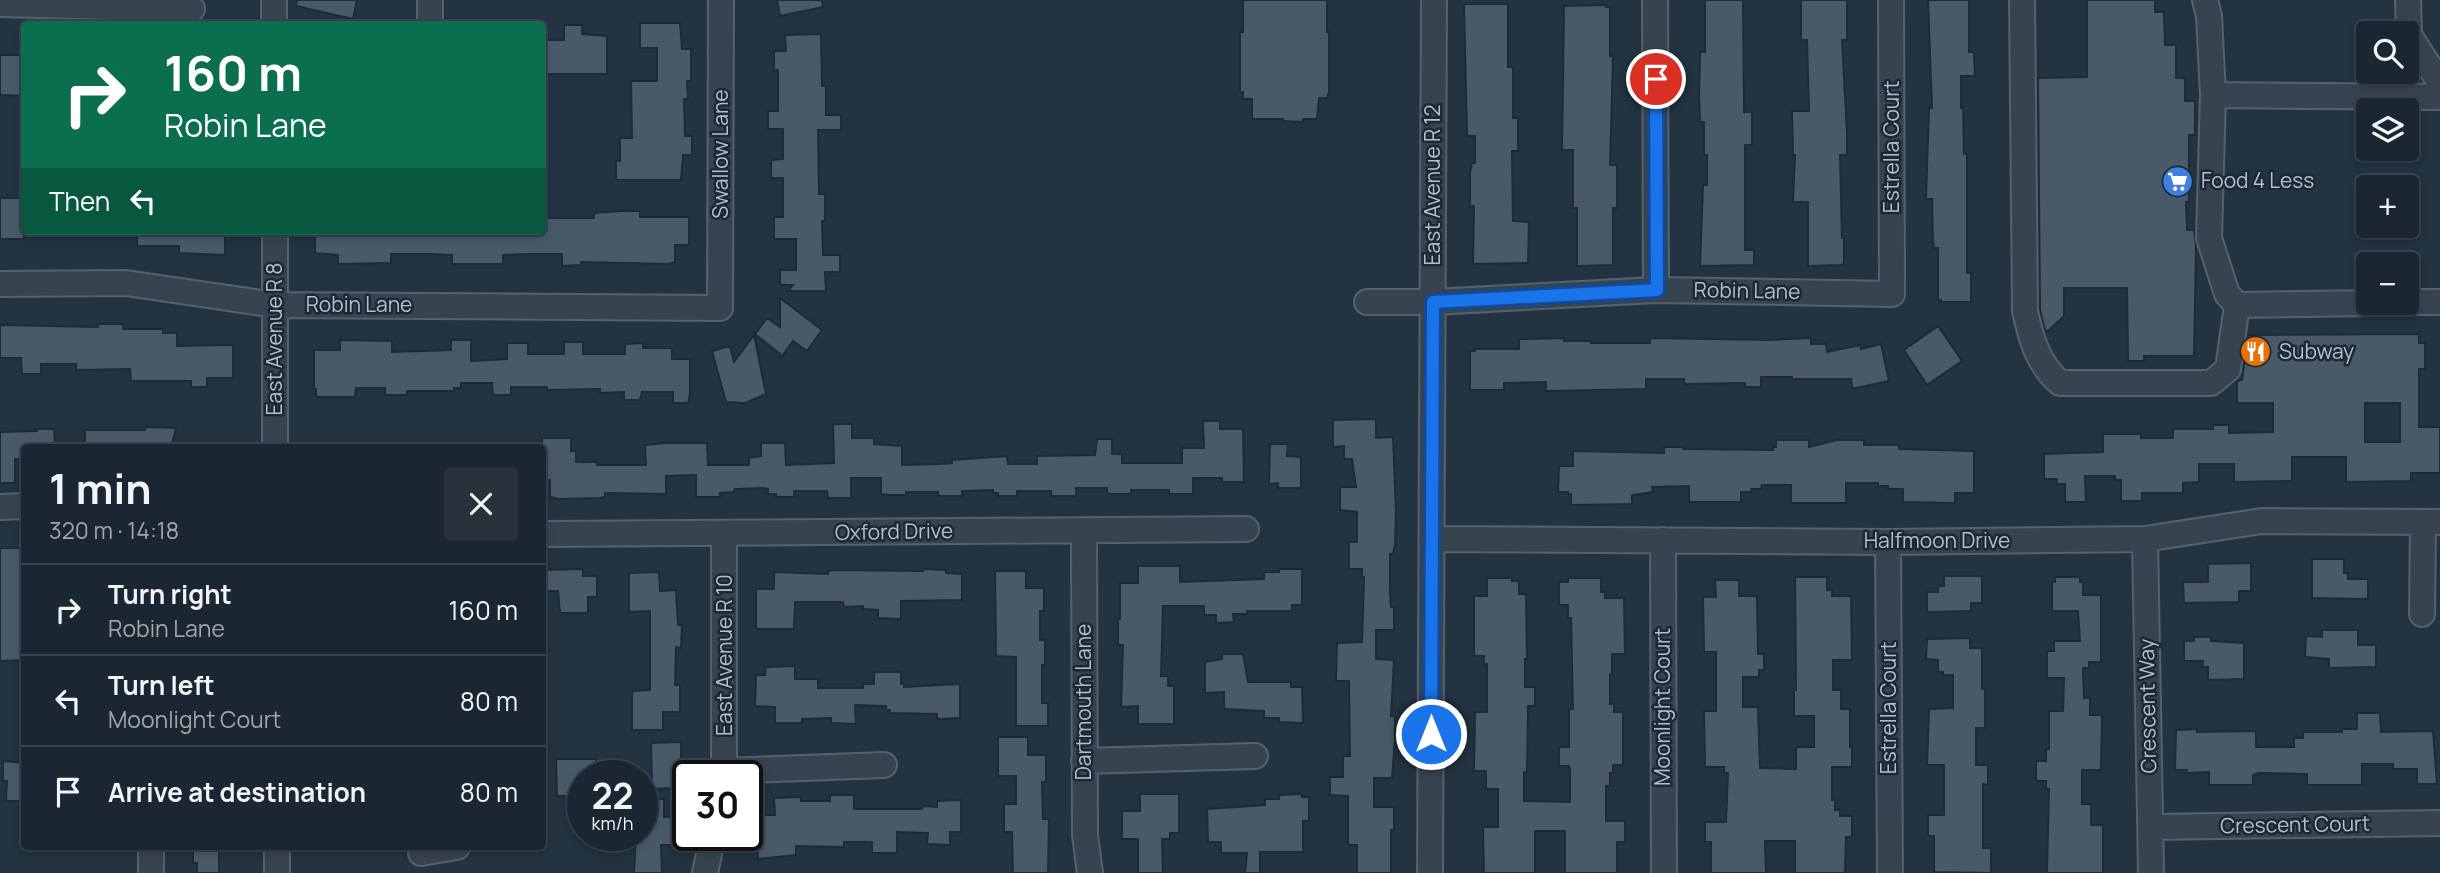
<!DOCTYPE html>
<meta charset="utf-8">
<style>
:root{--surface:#1a2631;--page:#27323d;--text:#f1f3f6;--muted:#9fa5ab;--line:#38434d}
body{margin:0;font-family:Manrope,sans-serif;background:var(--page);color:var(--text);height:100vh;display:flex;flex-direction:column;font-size:26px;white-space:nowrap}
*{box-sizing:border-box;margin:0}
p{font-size:23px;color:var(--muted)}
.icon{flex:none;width:38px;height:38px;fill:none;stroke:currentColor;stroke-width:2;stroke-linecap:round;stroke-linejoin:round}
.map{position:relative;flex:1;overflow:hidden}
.details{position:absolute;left:21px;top:444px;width:525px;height:406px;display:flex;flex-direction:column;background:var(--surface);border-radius:7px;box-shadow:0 4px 10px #0003,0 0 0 2px var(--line)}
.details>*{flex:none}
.top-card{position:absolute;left:21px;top:21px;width:525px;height:214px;border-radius:7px;box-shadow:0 4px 10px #0003,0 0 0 2px var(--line);background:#0b6e4f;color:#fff;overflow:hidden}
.controls{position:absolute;left:2356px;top:21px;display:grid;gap:14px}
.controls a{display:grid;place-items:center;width:63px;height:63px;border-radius:7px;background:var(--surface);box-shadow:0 4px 10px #0003,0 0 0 2px var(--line);font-size:35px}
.speed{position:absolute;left:567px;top:760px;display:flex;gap:14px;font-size:35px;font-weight:700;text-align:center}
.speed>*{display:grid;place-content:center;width:91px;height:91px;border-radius:50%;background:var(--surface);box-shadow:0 4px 10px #0003,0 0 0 2px var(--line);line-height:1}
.speed small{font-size:18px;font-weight:400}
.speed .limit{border:4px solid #111;border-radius:10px;background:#fff;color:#111}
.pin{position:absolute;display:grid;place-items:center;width:60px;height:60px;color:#fff;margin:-30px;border:4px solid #fff;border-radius:50%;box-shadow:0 2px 7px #0007}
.me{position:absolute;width:77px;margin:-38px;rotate:0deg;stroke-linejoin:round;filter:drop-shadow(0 0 5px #0008)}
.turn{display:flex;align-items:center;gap:24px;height:147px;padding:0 28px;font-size:32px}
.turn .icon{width:91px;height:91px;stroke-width:2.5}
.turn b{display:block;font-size:49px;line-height:60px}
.then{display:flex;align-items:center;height:66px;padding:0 28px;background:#0003;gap:14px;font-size:26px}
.round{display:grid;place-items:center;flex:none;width:74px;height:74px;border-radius:7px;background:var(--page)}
.headline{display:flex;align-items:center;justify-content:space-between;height:119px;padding:0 28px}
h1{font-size:42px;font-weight:700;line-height:52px}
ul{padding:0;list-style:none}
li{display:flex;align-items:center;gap:21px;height:91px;padding:0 28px;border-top:2px solid var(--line)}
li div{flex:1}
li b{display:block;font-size:26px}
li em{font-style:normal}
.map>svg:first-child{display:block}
.building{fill:#485a6a;stroke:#1e2b37;stroke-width:2;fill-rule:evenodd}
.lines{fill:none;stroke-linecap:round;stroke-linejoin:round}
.minor-casing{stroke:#55626e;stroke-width:28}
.minor{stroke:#374450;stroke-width:24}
.route-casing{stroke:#114b97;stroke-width:18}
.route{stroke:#1a73e8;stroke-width:12}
.labels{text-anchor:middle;stroke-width:5;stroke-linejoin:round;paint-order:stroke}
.street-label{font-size:21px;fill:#b3bfcb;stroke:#1c2935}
.poi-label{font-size:21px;fill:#b3bfcb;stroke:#1c2935;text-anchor:start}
</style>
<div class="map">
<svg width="2440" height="873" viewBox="0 0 2440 873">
<rect width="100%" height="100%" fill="#233341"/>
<path class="building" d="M297,0h60l-4,19 -57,-13z
M777,0h45l1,7 -43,9z
M1243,0h84v32h2v60l-2,6h-8l-2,21h-14v3l-20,-1v-2h-31v-20h-9v-7h-3v-60h3z
M1705,0h38l1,112h8v33h-7v105h9v15l-54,1 3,-81h4v-30h-3v-33h-4l-1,-26 1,-44h5z
M1801,0h46v40h-5l5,93v22h-7l2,83h2v26l-3,1 -33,1v-64h-15l2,-47h-2l-1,-44h17l-2,-71h-6z
M1928,0h41v52h5l1,24h-14v32h2l1,46h3v119h4v29h-30v-2h-3v-52h-4l-1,-8 -1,-41h-6l3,-91h3z
M2087,0h68v12h9l1,33h11v33h9v23h10v34h-6v67h-3l1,28h7l2,15 -2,111h-50v5h-16l-1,-73h-63v28l-17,16 -3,-5 -4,-18 -2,-231 49,-1z
M1464,4h44v63h5v51h5v33h-6l1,70 16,1 -1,41 -55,1 1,-58 -4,1v-34l2,-10h3v-27h-8z
M1606,5v2h4v49h3l-3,109h7v43h-4v57l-36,1v-58h-4v-58h-11l2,-144z
M640,23h40l2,26h9v32h-4l1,18h-4l1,37h7v19h-9l-2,25h-65v-19h4v-23h12l-1,-57h26v-33h-17z
M564,25h18v9l25,2v38h-65v-34h22z
M821,34l1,52h4v29h15v15h-23l1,64h6v27h-3l1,34h17v17h-15l1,19h-38l5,-6h-13v-15h16v-31h-22v-22h9v-39h-12v-18l12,-1v-30h-15v-18h10v-41l-4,1v-20h12l-1,-16z
M0,55h24v41l-24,-1z
M0,198h24v41h-24z
M621,211h19v6h49v28h-14v17l-6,2 -88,-2v3l-19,1v-12h-34l-25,1v9h-51v-9l-23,-1h-38v9l-53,1v-9l-23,-2v-22h230v-13h49v-5z
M137,231h88v24l-46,-2v-7h-42z
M780,298l42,32 -15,21 -14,-10 -13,18v-5l-25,-20 12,-16 13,9z
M98,324h25v5h40v4h14v13l56,-1v33h-26v9h-16v-6h-60l-1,-12 -54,1v-6h-35v10h-19l-1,-16h-21v-33l98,2z
M1938,326l24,35 -35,24 -23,-35z
M2419,334v9h6v26h-6v58h21v46h-29v8l-65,1v-25h-54v24l-58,1v-18h-35v18l-16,1v10h-41v8h-21v-21h-6v-4h-30l1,26h-21v-18h-8v-5h-13v-25l59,-2v-18h38v4h32v-9h40v-4h16v8l44,-1v-29h-36v-22l5,-1 6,-45zM2365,403h35v39h-35z
M754,335l12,59 -21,9 -19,-1 -14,-51 18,-5 4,16z
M1564,338v3h27v2h59v-5l119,2 42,-2v6h15l1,8 33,-7 1,4 20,-5 8,37 -33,7h-4l-1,-9h-59v-2h-31v10h-16v-4l-61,1v-5h-38v10l-100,2v-9l-42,1v7h-34v-39h5v-2h44v-10z
M340,340l52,1v11l59,-2v-10h20v21l36,-2v-16h21v11h36v-12h19v12h42v-10l18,-1v5h29v11h18v35l-2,9h-15v-11h-31l-2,8h-16v-8l-24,1v-4l-53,1v-3h-36v8h-18l-1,-12h-31v5h-7v3h-47v4h-22v-7h-29l-1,9h-39v-8h-2v-39h26z
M1376,419v19l17,-1 3,75 -1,32 -2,10h-3v36l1,17h3v23h-18v29l18,1 -3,56h4v24l-3,38h-18v29h20v23h-3v43h-34v-28h-9v-49l-18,-1v-18h13v-21h7l-1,-75h-13l1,-38 25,-1 2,-65h-2v-8h-13v-27h8v-30l-17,-2v-23h16l-4,-28h-8v-13l-11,1v-27z
M1203,421h17v8h23l1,53h-22v-4h-29v16h-24v-4h-38v4h-20l-4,-1v-5h-31v8h-25v-5h-34v5h-19v-3h-5v-3l-31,1v5h-24v-4h-32v3h-17l-8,-1v-16h-30v20h-23l-1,-7h-33v6h-18v-3h-8v-5l-4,-1 -29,1 -2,3 -13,1v4h-24v-22l-30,1v18l-61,-1v4l-5,1 -41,1 -9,-2v-17h-8v-42h29v13h5v11h21v3h49l-1,-20 21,-2h41l1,22h41v-7l12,-2v-13h24l1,22 48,-2 -1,-39h19v14h22v6l28,2v19l39,-1 11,-1v-3l55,-4 1,8h29v-8l58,-1 2,-16h15v15h10v9h60v-15h22z
M146,427l30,1 -5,20h-86v-18h60z
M37,429h17l1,19h-31v11h-9v24h-15v-51l37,-1z
M1776,440h33v7l28,-7h27v5h35v4l75,2v42h-19v10l-52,-1v-13h-15v-3h-10v-3h-32v20h-55v-18h-29l-1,4h-10v3h-10v10h-52v-16l-37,1 1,5 -21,3v9l-61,1v-11h-3v-2h-10l1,-26h14v-15l91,2v-6h19v2l90,1v-3h3z
M1270,444h18l-1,12 14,1v31h-23v-5l-9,1z
M0,548h24v112l-24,1z
M2312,559h32v14h4v6h20v20l-56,-1z
M2251,563v28h-12v11l-55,1 -1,-21h25v-18z
M1138,566h42v16l84,-3v-7h15v-3h23v36h-10v6h-45v3h-14l1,8 -18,1v-8h-12v-9h-41l-2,70h7v10h6v38h-36v-18l-17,1 2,-62h-5v-26h2v-36h18z
M583,569v7h14v21h-9v16h-28l-2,-22h-16v-21z
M923,569l23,1v3l16,1v26l-61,1v18l-23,-1v-8l-15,-1v-3l-19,1 -1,-5h-48l-1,27h-38v-40h18v-17l54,2v-3l7,-1 88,1z
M995,571h31v17h18v23h-4v29h5v25h-3v38h6v23h-32v-69l-20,-1z
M659,572l1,19 16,-1 2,35h4l-1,23 -5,-1 -1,38h5v27h-17v18h-31v-39l18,-1v-79l-21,1v-39z
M1944,576h38v27h-11v8l-44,1v-20h11v-6h6z
M1795,577h32v13h5v6h19l1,64h-19v30h8v19h9v38h2v20h-20v33h3v10h5v6h12v21h-6l-1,36h-50v-32h-30l1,32h-55v-31h-6v-20h21l2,-49h-4v-6h-19l-1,-56h12v-59h-12l-1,-55h13l-1,-17h24v16h18l1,58h6v16h-5v7h-16v30h15l2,61 36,1v-22h18v-31h-20v-26h2z
M2055,577h25v5h3v13h18v67h-12v6h-6l1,30h6v17h12l-1,55h-19v34h9v21h12v48h-56l2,-84h-3v-8h-10v-20h10v-12h3v-38h14l1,-33h-17v-27h7v-10h26l-2,-30h-26v-29h3z
M1487,578h25v3h7v13h7l1,65h-2v28h10v19h-7l-1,66h-3v29l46,1v-33l-1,-3h-10v-19h10v-38h4l-2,-91h-3v-13h-9v-23h9v-4h33v14h4v6h19l1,56h-13v20h-2v30h4v8h9v53h-10v8h-3v13h-4v35h19v21h-8v31h-52v-42h-30v42h-51l-1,-46h15v-38h-12v-18h-12l1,-59h12v-48h-3v-8h-10v-60h13z
M2322,630h36v15h18v22l-47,1v-9l-24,-2 1,-21 16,1z
M2194,637h17v4l33,2v36l-36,1v-13h-6l1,-6h-19v-20h10z
M1970,638v10h12v41h3v39h-9v37h12v20l-5,-1v64h8v25l-57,-1v-36h-6v-21h16v-50h-17l2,-56 24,-1v-33h-10v-3h-5v-12l-12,-1 1,-20z
M1222,654h21l5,28h43v5h11l1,36 -24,-1v-4h-15v-7l-40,-2v-17l-19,1v-31l17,-3z
M795,666v13h23v9h45v-4h11v-12h27v12h3v3l56,-3v34l-23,1v-5l-47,-1v-3h-4v-4l-31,-1 1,19 -25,-1v-5l-29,1v4h-27v-16l-20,-1 1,-31h9l1,-8z
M2357,713h23l1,19 52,-1 4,53h-20v-15h-24v-5h-31v21h-55v-11l-48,-1 -6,2v10h-44v-13l-23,1 1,-3h-12l1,-40 21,-1v3l59,-1v16h38v-9h9v-6h39v-3h15z
M998,737h30v18h18v27h-4l1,37h6l-1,54h-35l-1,-41h-8v-28h12v-28h-18z
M681,742v23h-5l-1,23 -23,1 -1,-46z
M556,759h40v16h-13v21h-26z
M3,761l21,2v38h-18l1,-20h-4z
M1140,794h39v39h-9v6h-8l1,34h-25v-34h-16v-28h18z
M1302,794v3h7v24h-6v31h-43v21h-15l2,-20h-26v-11h-13l-1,-33 58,-4v-6h14v-4z
M830,795h24v14h68v-3l15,1v-6l24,-1v32h-11v13l-23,-1 1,-11 -31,-1v21h-25v-11h-28v5l-48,-1v9l-38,4 -2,-44h19l-1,-17 27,-1v4h29z
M642,799h22v18h7l1,28h-11l1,28h-28l2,-38h6z
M193,847h26v26h-22v-10h-4z"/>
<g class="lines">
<defs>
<path id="minor" d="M274,0v24
M1655,0l1,290
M2022,0l3,311c6,28 13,53 35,72h151l17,-14 9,-64
M2205,0l4,16 4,79 227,2
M2408,0l1,35 31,48
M0,4l192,5
M430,24v-24
M2213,95l-4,143 18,56 10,11 131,-2
M275,231v217
M0,284l126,-1 149,22 445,3 1,-308
M1367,302h66l223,-12 236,4 -1,-294
M2406,302h34
M0,507l24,-1
M1084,531l1,304 5,38
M542,534l704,-5
M1432,539l456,3 257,-3 117,-18 178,1
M2145,539l6,334
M1663,540l1,333
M1888,542l2,331
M2422,614l1,-91
M1084,761l171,-5
M725,771l159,-6
M724,775v-241
M2151,827l289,-4
M151,847v26
M277,847v26
M421,847v6l36,-6
M705,873l8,-38
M1430,873l4,-873"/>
</defs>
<use href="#minor" class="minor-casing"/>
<use href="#minor" class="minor"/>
</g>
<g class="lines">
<defs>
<path id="route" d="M1431,734l2,-432 224,-12 -1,-211"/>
</defs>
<use href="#route" class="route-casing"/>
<use href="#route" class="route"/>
</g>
<defs>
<symbol id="supermarket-disc" viewBox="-11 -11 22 22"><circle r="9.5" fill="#3f7fe0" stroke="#1c2935"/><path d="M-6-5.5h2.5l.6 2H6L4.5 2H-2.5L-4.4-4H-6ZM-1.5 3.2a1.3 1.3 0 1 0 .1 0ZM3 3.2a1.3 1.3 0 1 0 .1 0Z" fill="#fff"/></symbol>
<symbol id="restaurant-disc" viewBox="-11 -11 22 22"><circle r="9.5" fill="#e8710a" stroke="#1c2935"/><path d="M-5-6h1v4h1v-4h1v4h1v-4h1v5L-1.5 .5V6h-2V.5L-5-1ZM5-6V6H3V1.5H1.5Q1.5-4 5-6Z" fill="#fff"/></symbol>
</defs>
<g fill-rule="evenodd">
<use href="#supermarket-disc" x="2160" y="164" width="35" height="35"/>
<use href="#restaurant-disc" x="2238" y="334" width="35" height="35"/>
</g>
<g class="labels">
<g class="street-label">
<text transform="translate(1892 147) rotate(-90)" y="7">Estrella Court</text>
<text transform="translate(721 154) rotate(-90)" y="7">Swallow Lane</text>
<text transform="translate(1433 185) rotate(-90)" y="7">East Avenue R 12</text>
<text transform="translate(1747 291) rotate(1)" y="7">Robin Lane</text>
<text x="359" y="312">Robin Lane</text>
<text transform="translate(275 339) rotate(-90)" y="7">East Avenue R 8</text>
<text transform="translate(894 532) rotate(-1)" y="7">Oxford Drive</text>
<text x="1937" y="548">Halfmoon Drive</text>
<text transform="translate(725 655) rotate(-90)" y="7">East Avenue R 10</text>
<text transform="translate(1084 702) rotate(-90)" y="7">Dartmouth Lane</text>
<text transform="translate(2148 706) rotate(-91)" y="7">Crescent Way</text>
<text transform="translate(1663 707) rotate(-90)" y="7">Moonlight Court</text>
<text transform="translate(1889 708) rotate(-90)" y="7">Estrella Court</text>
<text transform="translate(2295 825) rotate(-1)" y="7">Crescent Court</text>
</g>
<g class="poi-label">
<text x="2201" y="188">Food 4 Less</text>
<text x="2279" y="359">Subway</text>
</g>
</g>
</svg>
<div class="controls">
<a><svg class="icon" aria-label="search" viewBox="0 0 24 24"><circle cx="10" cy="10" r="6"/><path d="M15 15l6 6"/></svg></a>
<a><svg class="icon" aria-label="layers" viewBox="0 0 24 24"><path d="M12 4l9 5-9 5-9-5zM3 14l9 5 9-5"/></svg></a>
<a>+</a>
<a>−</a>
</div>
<div class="speed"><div>22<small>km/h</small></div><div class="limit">30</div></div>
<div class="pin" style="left:1656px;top:79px;background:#d93025"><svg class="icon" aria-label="arrive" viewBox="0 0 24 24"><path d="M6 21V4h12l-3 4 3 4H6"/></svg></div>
<svg class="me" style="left:1431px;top:734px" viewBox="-20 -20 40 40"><circle r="17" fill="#1a73e8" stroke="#fff" stroke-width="3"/><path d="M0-11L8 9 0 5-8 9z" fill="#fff"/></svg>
<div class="top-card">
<div class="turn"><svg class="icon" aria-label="right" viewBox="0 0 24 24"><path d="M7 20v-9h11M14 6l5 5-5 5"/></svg><div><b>160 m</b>Robin Lane</div></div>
<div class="then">Then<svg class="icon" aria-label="left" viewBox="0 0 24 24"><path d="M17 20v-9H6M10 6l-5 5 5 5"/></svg></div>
</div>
<section class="details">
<div class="headline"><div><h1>1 min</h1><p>320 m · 14:18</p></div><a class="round"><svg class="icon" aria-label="close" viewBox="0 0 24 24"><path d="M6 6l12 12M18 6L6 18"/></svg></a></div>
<ul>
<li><svg class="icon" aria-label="right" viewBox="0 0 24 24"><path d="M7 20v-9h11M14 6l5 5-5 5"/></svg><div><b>Turn right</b><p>Robin Lane</p></div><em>160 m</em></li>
<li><svg class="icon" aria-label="left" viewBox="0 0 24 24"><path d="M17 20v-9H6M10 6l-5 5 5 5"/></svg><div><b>Turn left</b><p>Moonlight Court</p></div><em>80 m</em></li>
<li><svg class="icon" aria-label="arrive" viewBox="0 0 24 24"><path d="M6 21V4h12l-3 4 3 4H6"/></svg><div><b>Arrive at destination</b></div><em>80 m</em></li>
</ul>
</section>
</div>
